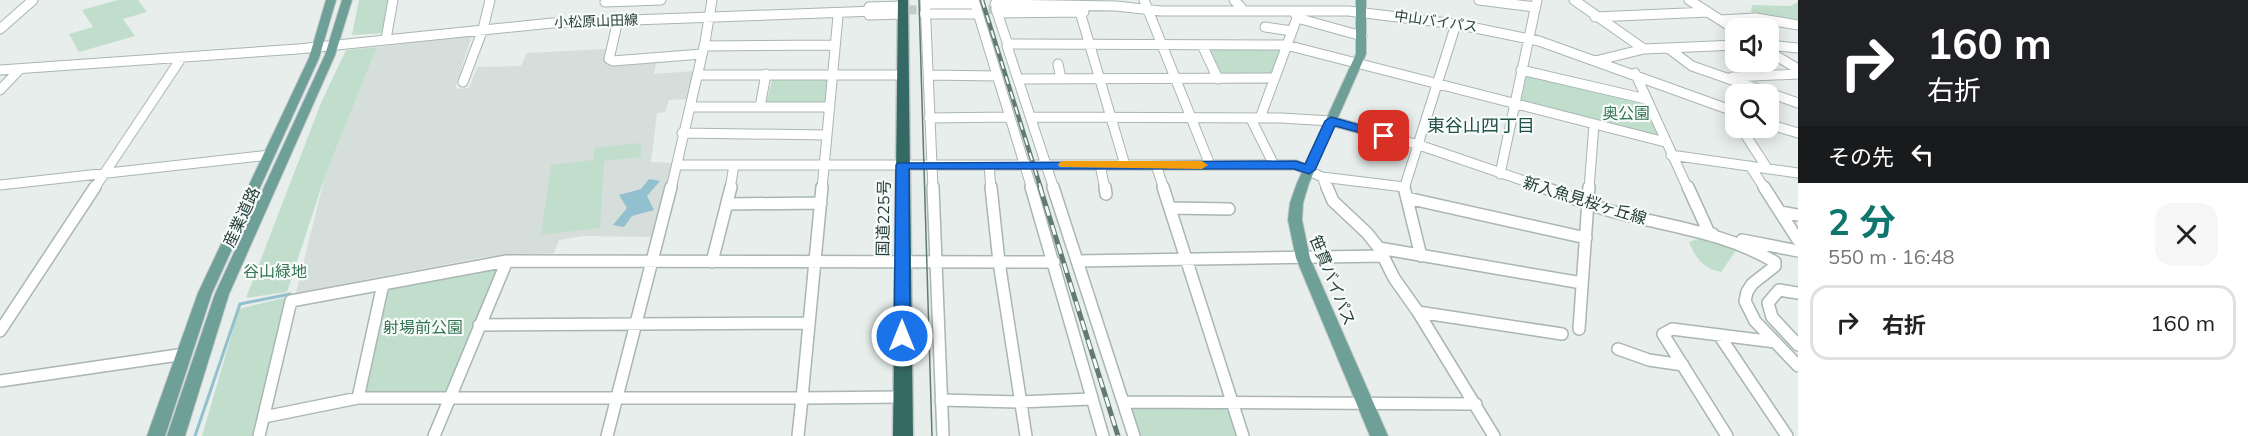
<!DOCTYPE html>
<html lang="ja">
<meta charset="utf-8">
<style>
:root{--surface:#fff;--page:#f6f6f6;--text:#222;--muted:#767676;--line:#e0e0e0;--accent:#0f766e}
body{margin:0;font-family:Mulish,"Noto Sans JP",sans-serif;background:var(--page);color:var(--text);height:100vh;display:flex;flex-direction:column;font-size:22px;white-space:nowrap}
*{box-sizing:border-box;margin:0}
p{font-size:20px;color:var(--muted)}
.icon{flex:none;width:33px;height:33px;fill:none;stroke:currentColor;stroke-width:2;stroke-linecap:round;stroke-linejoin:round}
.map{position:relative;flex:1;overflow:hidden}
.sheet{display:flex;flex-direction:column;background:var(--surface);width:450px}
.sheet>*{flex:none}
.banner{background:#202124;color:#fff;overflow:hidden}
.tools{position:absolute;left:1725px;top:18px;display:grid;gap:12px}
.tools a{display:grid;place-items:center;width:54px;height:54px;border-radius:12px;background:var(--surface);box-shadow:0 3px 15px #0003;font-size:30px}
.pin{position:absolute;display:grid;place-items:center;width:51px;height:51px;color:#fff;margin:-26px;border-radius:12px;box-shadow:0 3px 9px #0006}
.me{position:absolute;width:66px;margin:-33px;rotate:0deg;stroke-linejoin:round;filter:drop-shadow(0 0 4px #0008)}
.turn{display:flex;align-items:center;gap:21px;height:126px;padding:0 30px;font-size:27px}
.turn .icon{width:78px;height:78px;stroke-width:2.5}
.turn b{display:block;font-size:42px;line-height:51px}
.then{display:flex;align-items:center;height:57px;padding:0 30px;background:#0003;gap:12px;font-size:22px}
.round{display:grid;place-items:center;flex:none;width:63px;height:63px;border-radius:18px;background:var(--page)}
.head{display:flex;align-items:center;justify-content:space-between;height:102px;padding:0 30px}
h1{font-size:36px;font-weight:700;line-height:45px;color:var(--accent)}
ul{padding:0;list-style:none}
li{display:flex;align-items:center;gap:18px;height:75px;margin:0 12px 9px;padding:0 18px;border:3px solid var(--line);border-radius:18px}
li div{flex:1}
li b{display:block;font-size:22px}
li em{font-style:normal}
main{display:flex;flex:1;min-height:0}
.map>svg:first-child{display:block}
.built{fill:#d5dedb}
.green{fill:#c1ddcb}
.water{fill:#93c0ce}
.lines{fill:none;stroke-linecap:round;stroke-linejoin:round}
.stream{stroke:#93c0ce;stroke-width:3}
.minor-tunnel{stroke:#c0cbc8;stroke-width:9;stroke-dasharray:9 4.5;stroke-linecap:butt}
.minor-far1-casing{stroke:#a9b6b3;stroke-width:11}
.minor-casing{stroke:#a9b6b3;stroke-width:14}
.major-casing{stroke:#c2c9c8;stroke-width:2}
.highway-casing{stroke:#c2c9c8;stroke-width:3}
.minor-far1{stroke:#fff;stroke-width:9}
.minor{stroke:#fff;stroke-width:11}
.major{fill:#6fa098;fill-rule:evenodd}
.highway{fill:#346a63;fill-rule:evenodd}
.tram{stroke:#617a76;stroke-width:1.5}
.rail-far1-casing{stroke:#617a76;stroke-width:4.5}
.rail-casing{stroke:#617a76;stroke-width:5}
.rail-far1{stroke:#f7fbf9;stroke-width:2;stroke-dasharray:8;stroke-linecap:butt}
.rail{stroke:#f7fbf9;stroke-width:3;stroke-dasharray:10;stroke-linecap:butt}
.route{fill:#1a73e8;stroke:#114b97;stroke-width:1.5}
.slow{fill:#f59e0b}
.labels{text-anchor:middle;stroke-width:4.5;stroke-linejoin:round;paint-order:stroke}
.far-street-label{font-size:14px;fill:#263f3b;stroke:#f7fbf9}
.park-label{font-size:16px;fill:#337452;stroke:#f7fbf9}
.street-label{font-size:16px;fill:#263f3b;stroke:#f7fbf9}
.neighbourhood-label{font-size:18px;fill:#23504a;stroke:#f7fbf9}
</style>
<main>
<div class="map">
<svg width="1798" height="436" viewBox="0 0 1798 436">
<rect width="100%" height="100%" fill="#e7eeeb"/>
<path class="built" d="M472,35l-17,54 14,-1 8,-21 44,-1 6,-13 79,-4 -2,13 53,-5 -3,17 40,-3 -6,28 -19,1 -4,12 -8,1 -6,49 22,1 -19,74 -71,-1 -24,4 -5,13 -70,4 -188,36 29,-117 52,-129z"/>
<path class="green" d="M118,0h20l9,12 -24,7 12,17 -56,16 -10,-18 24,-7 -11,-17z
M359,0h30l-5,33 -32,2z
M1798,2v18l-47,-8 1,-7 39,1z
M377,47l-52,129 -38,116 -41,6 75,-195 25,-53z
M1206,47l75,2 -10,26h-53z
M1527,73l115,27 17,36 -138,-34z
M773,77l56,1 -5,27 -58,-1z
M641,143v14l-37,4 -4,67 -59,7 10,-70 42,-5 2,-12z
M1703,237l34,12 -16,23c-18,-4 -25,-13 -32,-30z
M498,268l-53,125h-81l20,-100 5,-5z
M288,297l-36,139h-50l37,-127z
M1133,408h91l6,4 8,24h-101l-8,-24z"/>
<path class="water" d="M649,179l11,2 -13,15 7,14 -22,6 -8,11 -11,-2 14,-17 -8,-13 22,-6z"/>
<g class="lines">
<path class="stream" d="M195,436l45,-132 50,-10"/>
<path class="minor-tunnel" d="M894,10l110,-1"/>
<defs>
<path id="minor-far1" d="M925,0l8,189
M974,0l58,189
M1144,0l66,165
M1234,0l7,7
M1479,0l56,7
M1574,0l70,49
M1689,0l47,30
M605,2l56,-2
M925,4h50
M995,4l121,2 45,5h187l108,13 83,17 197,71
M869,7l34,-1
M996,9l11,33 4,2 -4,2 47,143
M1080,12l45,153
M997,13l87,-1
M924,14h54
M869,15l34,-1
M1595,17l113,-5
M1297,18l65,18
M618,20l-9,39 4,2 89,-7
M1720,20l36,-2 42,7
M1265,27l27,4
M0,29l33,-29
M386,39l7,-39
M1011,44l275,1 379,97
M1202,45l16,34
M1768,45l30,3
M704,46l131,-1
M1668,48l24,18 106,37
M1768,51l30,18
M1595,61l49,-12 92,-4
M1058,64l3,15
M0,70l298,-21 254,-26 323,-12
M1521,70l125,29
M1635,73l53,116
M698,75h204
M929,75l68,1
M1732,77l66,-3
M1018,79l257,-1
M463,82l20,-53 7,-29
M0,90l20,-21
M690,107h140
M760,107l6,-33
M1031,117l250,1 50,3 88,24 129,44
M929,118l81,-1
M1260,118l37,-100 -3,-7
M1251,119l23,46
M1768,124l30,9
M1741,128l26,40
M682,133l145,2
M1671,155l127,18
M677,165h619l26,12 5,12
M989,165l2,24
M1100,165l5,24
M1156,165l8,24
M1750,166l15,23
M1500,174l37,-174
M1322,177l82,10
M0,185l270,-30
M94,189l88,-132
M671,189l34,-147 7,-42
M730,189l4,-24
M822,189l16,-173
M1404,189l52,-165
M1589,189l5,-65"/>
<path id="minor" d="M822,187l-20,211 100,-1
M933,187l10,249
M991,187l8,75 27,174
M1031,187l72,249
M1053,187l81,249
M1105,187l1,7
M1163,187l80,249
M1327,187l6,14 34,32 12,15 15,30 24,34 76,124
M1404,187l17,69
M1543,187c27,10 55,22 83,28 53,13 101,19 149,47v4l-23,18 -5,8 -2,9 10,20 43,45
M1688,187l21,46 4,1
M1764,187l34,53
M1407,198l179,40
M728,204l93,-1
M1170,208l59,1
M1780,212l18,3
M1742,240l56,11
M1379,248l203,35
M1077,261l307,-5
M712,262l19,-75
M1798,293l-19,-3 -11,13 4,14 26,28
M1418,312l144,22
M479,325l330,-2
M1579,329l10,-142
M0,331l95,-144
M1719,335l68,101
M1618,349l31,11 34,5
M0,381l185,-27
M358,398l25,-114
M941,400l78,2 72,-3
M1123,402l353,2
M264,417l94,-19h444l-4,38
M259,436l32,-135 216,-40 547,1
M434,436l73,-175
M607,436l64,-249
M1727,436l-64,-102 9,-5 103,13"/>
<path id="major" d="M326,0h10l-17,58 -107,235 -47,143h-18l51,-143 111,-235z
M342,0h10l-17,55 -106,239 -44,142h-18l48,-142 110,-239z
M1356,0h10v54l-57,129 -6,20 -1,17 8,38 78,178h-18l-74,-178 -8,-38 2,-17 7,-20 59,-129z"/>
<path id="highway" d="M898,0h10l5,436h-20z"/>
</defs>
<use href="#minor-far1" class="minor-far1-casing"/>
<use href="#minor" class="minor-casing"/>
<use href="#major" class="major-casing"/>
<use href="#highway" class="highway-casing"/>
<use href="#minor-far1" class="minor-far1"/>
<use href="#minor" class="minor"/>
<use href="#major" class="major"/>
<use href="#highway" class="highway"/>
<path class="tram" d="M919,0l13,436"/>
<defs>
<path id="rail-far1" d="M982,0l59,189"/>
<path id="rail" d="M1040,187l78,249"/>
</defs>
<use href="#rail-far1" class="rail-far1-casing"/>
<use href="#rail" class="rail-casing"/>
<use href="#rail-far1" class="rail-far1"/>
<use href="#rail" class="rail"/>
</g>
<path class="route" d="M1331,117l57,16 2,3 -6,3 -49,-13 -20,44 -6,4 -15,-5h-385l1,167 -3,4h-11l-2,-4 2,-171 2,-2 398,-2 9,3 20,-43z"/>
<path class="slow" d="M1065,161h137l6,4 -6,4 -142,-2 -2,-2 2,-3z"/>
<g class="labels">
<g class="far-street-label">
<text transform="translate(596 21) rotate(-2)" y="5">小松原山田線</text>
<text transform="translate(1436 21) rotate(8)" y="5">中山バイパス</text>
</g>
<g class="park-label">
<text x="1626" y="119">奥公園</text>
<text x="275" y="277">谷山緑地</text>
<text x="423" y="333">射場前公園</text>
</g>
<g class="street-label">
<text transform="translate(1585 200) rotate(17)" y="6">新入魚見桜ヶ丘線</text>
<text transform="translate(241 217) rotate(-65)" y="6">産業道路</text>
<text transform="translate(883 218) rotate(-89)" y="6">国道225号</text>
<text transform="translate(1333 280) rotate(68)" y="6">笹貫バイパス</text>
</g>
<g class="neighbourhood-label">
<text x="1481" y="132">東谷山四丁目</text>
</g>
</g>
</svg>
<div class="tools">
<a><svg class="icon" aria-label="sound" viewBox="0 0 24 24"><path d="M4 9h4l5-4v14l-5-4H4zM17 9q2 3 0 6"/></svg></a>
<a><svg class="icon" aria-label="search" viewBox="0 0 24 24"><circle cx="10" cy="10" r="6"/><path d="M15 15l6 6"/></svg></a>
</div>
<div class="pin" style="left:1384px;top:136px;background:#d93025"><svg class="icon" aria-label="arrive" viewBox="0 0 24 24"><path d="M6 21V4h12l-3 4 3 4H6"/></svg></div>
<svg class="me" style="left:902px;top:336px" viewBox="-20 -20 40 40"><circle r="17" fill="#1a73e8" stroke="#fff" stroke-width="3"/><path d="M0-11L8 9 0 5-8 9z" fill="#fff"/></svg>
</div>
<section class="sheet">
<div class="banner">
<div class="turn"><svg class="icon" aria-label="right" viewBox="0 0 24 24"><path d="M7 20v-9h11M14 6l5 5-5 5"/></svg><div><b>160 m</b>右折</div></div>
<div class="then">その先<svg class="icon" aria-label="left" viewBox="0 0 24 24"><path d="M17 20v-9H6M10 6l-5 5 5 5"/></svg></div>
</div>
<div class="head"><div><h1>2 分</h1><p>550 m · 16:48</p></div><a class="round"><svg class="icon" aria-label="close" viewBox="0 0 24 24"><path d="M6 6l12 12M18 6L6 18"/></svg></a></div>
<ul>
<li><svg class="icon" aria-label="right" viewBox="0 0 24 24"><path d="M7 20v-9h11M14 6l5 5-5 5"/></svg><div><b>右折</b></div><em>160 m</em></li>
</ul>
</section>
</main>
